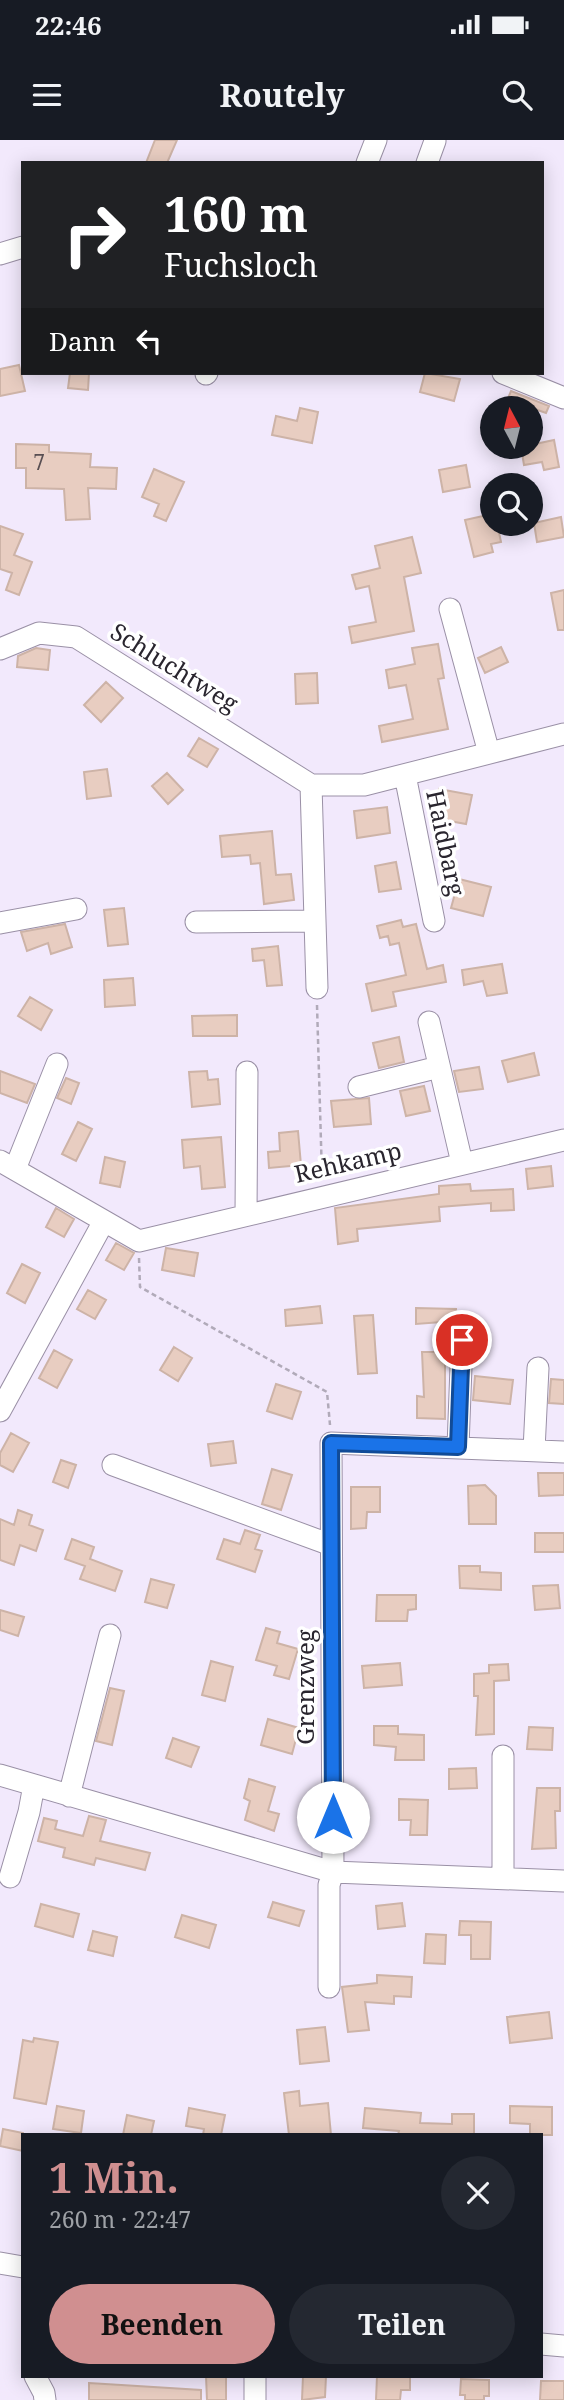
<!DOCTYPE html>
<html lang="de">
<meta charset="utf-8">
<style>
:root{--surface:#171b24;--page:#242831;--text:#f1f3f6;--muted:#9ea1a6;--accent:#d08f90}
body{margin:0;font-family:"Noto Serif",serif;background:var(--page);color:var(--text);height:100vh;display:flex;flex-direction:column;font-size:26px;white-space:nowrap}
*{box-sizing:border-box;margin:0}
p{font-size:23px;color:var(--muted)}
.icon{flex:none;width:38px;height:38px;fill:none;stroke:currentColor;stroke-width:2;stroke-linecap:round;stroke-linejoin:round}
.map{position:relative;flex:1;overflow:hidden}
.panel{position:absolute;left:21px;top:1993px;width:522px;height:245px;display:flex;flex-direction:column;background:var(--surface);border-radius:0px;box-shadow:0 4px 18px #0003}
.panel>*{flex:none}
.hud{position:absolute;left:21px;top:21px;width:523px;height:214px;border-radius:0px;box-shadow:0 4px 18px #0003;background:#202124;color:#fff;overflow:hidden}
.needle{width:46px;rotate:353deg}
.controls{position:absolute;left:480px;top:256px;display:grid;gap:14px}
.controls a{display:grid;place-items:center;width:63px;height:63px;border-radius:50%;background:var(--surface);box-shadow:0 4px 18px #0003;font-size:35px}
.pin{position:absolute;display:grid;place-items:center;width:60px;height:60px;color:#fff;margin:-30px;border:4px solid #fff;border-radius:50%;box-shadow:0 2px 7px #0007}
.me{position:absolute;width:77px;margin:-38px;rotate:0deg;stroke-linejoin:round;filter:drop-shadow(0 0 5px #0008)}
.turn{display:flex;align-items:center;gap:24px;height:147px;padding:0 28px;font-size:32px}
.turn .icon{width:91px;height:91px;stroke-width:2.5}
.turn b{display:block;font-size:49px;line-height:60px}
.then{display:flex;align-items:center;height:66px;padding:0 28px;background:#0003;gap:14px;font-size:26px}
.round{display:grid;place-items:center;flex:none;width:74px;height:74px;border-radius:37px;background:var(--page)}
.head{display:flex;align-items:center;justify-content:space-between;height:119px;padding:0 28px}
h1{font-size:42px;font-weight:700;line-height:52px;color:var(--accent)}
.action{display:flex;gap:14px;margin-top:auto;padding:14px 28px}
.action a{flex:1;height:80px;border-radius:42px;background:var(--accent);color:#111;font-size:28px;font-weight:700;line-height:80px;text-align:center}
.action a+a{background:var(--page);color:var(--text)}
.status{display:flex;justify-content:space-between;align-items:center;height:49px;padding:0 35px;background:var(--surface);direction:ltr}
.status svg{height:19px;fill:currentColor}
header{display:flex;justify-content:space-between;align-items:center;height:91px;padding:0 28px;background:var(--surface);font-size:32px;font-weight:700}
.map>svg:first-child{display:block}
.building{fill:#e8cdc1;stroke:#cdb3a7;stroke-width:2}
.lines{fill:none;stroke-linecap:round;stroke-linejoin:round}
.minor-casing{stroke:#9a90a6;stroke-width:23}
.path{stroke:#b1aab9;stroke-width:2.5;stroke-dasharray:5 3.5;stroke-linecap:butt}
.minor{stroke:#fff;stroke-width:21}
.route-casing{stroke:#114b97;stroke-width:18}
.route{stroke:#1a73e8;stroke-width:12}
.labels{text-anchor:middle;stroke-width:7;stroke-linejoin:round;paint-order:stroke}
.number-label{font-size:21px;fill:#594f53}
.street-label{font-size:24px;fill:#29252e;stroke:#fff}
</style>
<div class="status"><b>22:46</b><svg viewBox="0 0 49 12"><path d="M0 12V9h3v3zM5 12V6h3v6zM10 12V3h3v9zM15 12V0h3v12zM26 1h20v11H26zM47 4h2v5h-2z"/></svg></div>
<header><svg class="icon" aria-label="menu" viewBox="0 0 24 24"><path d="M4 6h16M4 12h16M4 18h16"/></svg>Routely<svg class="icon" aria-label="search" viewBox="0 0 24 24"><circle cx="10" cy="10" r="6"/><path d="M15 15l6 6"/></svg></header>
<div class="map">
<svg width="564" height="2260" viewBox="0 0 564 2260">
<rect width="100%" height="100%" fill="#f2e9fc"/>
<path class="building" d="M155,0h22l-10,23h-21z
M19,225l6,26 -25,5v-27z
M70,233h19l-1,17 -20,-2z
M425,233l35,6 -6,22 -34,-9z
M511,251l38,15 -3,7 -14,-5h-28z
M300,268l18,4 -6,31 -40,-8 4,-19 21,5z
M554,300l5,27 -15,3 -2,-8 -18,3 -3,-18z
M16,304l33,1v7l42,2 -1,13 27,1 -1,21 -28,-1 2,31 -24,1 -2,-31 -38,-1v-20h-10z
M466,325l4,22 -27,5 -4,-22z
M154,329l30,13 -18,39 -12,-5 5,-12 -17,-7z
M492,374v9h5l4,19 -10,2 2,8 -19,5 -9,-37z
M561,377l3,20 -27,5 -3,-19z
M0,386l23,8 -9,21 18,7 -13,33 -13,-5 6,-17 -12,-4z
M412,397l9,36 -17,4 10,54 -62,12 -3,-16 27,-5 -7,-36 -13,3 -4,-14 28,-7 -5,-22z
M564,450v40h-6l-7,-37z
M438,504l6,34 -6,1 10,50 -66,13 -3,-16 34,-7 -7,-34 -17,3 -3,-18 29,-6 -3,-16z
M501,507l7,15 -23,11 -7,-15z
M36,508l14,2 -2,20 -31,-3 1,-11z
M317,533l1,30 -22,1 -1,-30z
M106,542l17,16 -22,24 -17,-17z
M199,598l19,11 -11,18 -19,-11z
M107,629l4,27 -24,3 -3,-27z
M167,633l16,17 -15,14 -16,-18z
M439,649l33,6 -6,29 -33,-6z
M387,667l3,26 -33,5 -3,-27z
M272,691l4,44 15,-1 3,26 -30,4 -4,-41 -9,1 -1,-9 -28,2 -2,-21z
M396,722l5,27 -22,3 -4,-26z
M459,739l32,8 -8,29 -32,-8z
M124,768l4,36 -20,2 -4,-36z
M401,780l2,7 13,-3 11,45 16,-4 3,17 -53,10 3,14 -24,5 -6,-27 40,-9 -7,-32 -9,2 -2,-9 -8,2 -3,-12z
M65,784l7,23 -21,7 -3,-11 -21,8 -6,-19z
M278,806l4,39 -15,1 -3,-26 -11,1 -1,-12z
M502,824l5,29 -20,3 -4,-15 -19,4 -2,-15z
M133,838l2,27 -30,2 -1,-27z
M30,857l22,13 -11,20 -23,-14z
M237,875v21h-44l-1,-20z
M399,897l5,25 -25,6 -6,-25z
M534,913l5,22 -31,7 -6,-21z
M479,927l4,22 -24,3 -5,-21z
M0,931l35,13 -8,19 -27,-10z
M207,931l1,9 10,-1 2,25 -28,3 -3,-35z
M66,938l13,5 -8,21 -14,-6z
M424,946l6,25 -24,5 -6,-25z
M369,958l2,26 -37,3 -3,-26z
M78,982l14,7 -16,32 -14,-7z
M298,991l3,34 -32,3 -1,-16 12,-1 -1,-18z
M221,997l4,50 -23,2 -2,-23 -16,2 -2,-28z
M105,1017l20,5 -5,25 -20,-4z
M551,1026l2,20 -25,3 -2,-20z
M470,1044l1,7 42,-2 1,21 -23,1v-8l-52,4 1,14 -83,8 1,12 -20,3 -3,-36 104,-14v-8z
M56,1068l18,11 -10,18 -18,-10z
M116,1103l18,10 -10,17 -18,-10z
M166,1108l32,5 -4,23 -32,-6z
M22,1124l18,9 -15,30 -18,-10z
M88,1150l18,10 -11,19 -18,-10z
M320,1166l2,17 -36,3 -1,-16z
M416,1168l40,1 -1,12 -39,3z
M373,1175l4,58 -19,1 -4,-58z
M174,1207l18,11 -14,23 -18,-11z
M54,1210l18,10 -15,28 -18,-10z
M422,1212h23v67l-28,-1v-22l7,1z
M475,1236l38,4 -3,24 -37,-4z
M551,1239l13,1v24l-15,-1z
M276,1244l25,8 -9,27 -25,-8z
M11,1293l18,10 -16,29 -13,-7v-12z
M233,1301l3,22 -25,3 -3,-22z
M61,1320l15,5 -8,23 -15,-6z
M272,1329l20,6 -11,35 -19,-6z
M538,1333h26v22l-25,1z
M485,1345l11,11v28h-27l-1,-38z
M351,1347h29v25h-13l-1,16 -15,1z
M18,1370l14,5 -3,10 14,5 -7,21 -16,-6 -6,20 -14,-5v-41l14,6z
M245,1390l15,5 -5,14 7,2 -7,21 -38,-13 7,-20 16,5z
M535,1393h29v19h-29z
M72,1399l22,8 -4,12 32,12 -7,20 -35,-12 5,-13 -20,-7z
M459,1426h21v6l21,1v17l-41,-2z
M151,1439l23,6 -7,23 -22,-6z
M558,1445l2,23 -25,2 -2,-24z
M377,1455h39v14l-8,1 -1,11h-31z
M0,1470l24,7 -6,19 -18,-6z
M266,1488l14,4 -3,11 21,6 -9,30 -15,-4 3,-9 -21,-6z
M211,1521l22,6 -8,34 -23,-6z
M400,1523l2,22 -38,3 -2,-22z
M508,1524l1,16 -15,1v53l-18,1 2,-39h-4v-22l15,-1v-8z
M110,1548l14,3 -12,54 -16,-4z
M268,1579l31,9 -7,26 -31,-9z
M374,1586h24v8l26,1v25h-29l1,-13 -22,-2z
M529,1587l24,1 -1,22 -25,-1z
M173,1598l26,9 -8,20 -25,-9z
M476,1628l1,20 -28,1v-20z
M249,1639l26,8 -7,24 11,3 -5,17 -29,-11 5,-19 -6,-3z
M537,1648h23v23h-5l1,37 -24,1z
M399,1659l29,1 -1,35h-17l1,-15h-12z
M89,1676l17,4 -6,21 50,12 -5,17 -49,-12 -2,7 -31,-8 2,-9 -27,-7 6,-23 13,3 -2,8 28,7z
M273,1762l31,9 -5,15 -31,-9z
M402,1763l3,23 -27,3 -2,-23z
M41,1764l38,10 -6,23 -38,-11z
M182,1775l34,10 -7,23 -34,-11z
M460,1781l31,1 -1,37h-19v-24h-12z
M93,1791l24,6 -4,19 -25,-6z
M426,1794l20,1 -1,29 -21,-1z
M377,1835l35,2 -1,20 -17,-1v8l-29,-2 4,28 -21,2 -6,-45 35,-4z
M549,1872l3,26 -42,5 -3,-26z
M325,1887l4,34 -29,3 -3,-34z
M34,1898l24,4 -12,62 -32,-6 9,-58 10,2z
M299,1951l1,15 28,-3 3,32h-42l-5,-42z
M57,1966l27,5 -3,22 -28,-4z
M510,1966l42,1v28h-22v-11l-20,-1z
M189,1968l36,7 -4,20h-18l1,-6 -18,-3z
M365,1968l56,5 -1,10 32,1v-10h22v21h-76l1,-4 -36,-3z
M127,1975l27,6 -3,14h-28z
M3,1989l20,4v18l-23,-5z
M206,2236h20v24h-19z
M303,2236h23l-1,21 -23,3z
M377,2236h33v14h-9l-1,10h-24z
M461,2239l28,1v16h-5v4h-19v-5h-5z
M541,2241h23v19h-24z
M89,2243l112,7v10h-112z"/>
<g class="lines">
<defs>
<path id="minor" d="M367,23l9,-23
M427,23l8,-22
M0,114l23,-7
M503,233l61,25
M206,234l1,-1
M450,469l39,144
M0,509l39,-16 37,4 235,148h53l200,-51
M405,635l29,146
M311,645l6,203
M196,782l119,-1
M0,783l76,-14
M429,882l33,141
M359,947l80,-20
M0,1021l139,80 425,-101
M15,1029l42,-105
M246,1074l1,-142
M0,1271l104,-190
M458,1307l4,-107
M534,1310l4,-82
M113,1325l218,80
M0,1635l333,97 231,9
M69,1656l41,-161
M10,1737l19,-65 5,-27
M503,1738v-122
M329,1847v-102l4,-13 -2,-429 233,9
M0,2123l23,4
M541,2204l23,2
M35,2236l9,17 1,7
M255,2236v24"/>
</defs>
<use href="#minor" class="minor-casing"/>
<path class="path" d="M317,865l5,172
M139,1118l1,29 187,105 3,33"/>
<use href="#minor" class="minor"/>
</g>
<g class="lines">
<defs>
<path id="route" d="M333,1677l-2,-374 127,4 4,-107"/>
</defs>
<use href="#route" class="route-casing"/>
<use href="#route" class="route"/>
</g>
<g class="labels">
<g class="number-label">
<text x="39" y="330">7</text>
</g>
<g class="street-label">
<text transform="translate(174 528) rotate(32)" y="8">Schluchtweg</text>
<text transform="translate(445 703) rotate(78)" y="8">Haidbarg</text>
<text transform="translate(348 1023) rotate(-13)" y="8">Rehkamp</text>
<text transform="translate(306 1547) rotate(-90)" y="8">Grenzweg</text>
</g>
</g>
</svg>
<div class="controls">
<a><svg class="needle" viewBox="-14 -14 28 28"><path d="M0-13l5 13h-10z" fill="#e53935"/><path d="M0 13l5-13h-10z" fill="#9ea1a6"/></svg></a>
<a><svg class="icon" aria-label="search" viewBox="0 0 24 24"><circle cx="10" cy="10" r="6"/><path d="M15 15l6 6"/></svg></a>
</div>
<div class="pin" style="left:462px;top:1200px;background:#d93025"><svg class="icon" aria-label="arrive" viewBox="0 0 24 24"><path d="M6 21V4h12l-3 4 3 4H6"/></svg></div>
<svg class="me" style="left:333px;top:1677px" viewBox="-20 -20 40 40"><circle r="19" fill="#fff"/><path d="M0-13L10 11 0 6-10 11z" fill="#1a73e8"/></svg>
<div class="hud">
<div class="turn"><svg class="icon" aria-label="right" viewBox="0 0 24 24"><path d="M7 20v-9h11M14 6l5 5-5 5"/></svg><div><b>160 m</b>Fuchsloch</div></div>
<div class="then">Dann<svg class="icon" aria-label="left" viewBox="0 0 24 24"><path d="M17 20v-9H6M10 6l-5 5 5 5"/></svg></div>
</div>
<section class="panel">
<div class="head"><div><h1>1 Min.</h1><p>260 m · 22:47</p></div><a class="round"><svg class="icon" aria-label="close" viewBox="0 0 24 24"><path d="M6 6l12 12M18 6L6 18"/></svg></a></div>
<div class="action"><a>Beenden</a><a>Teilen</a></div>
</section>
</div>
